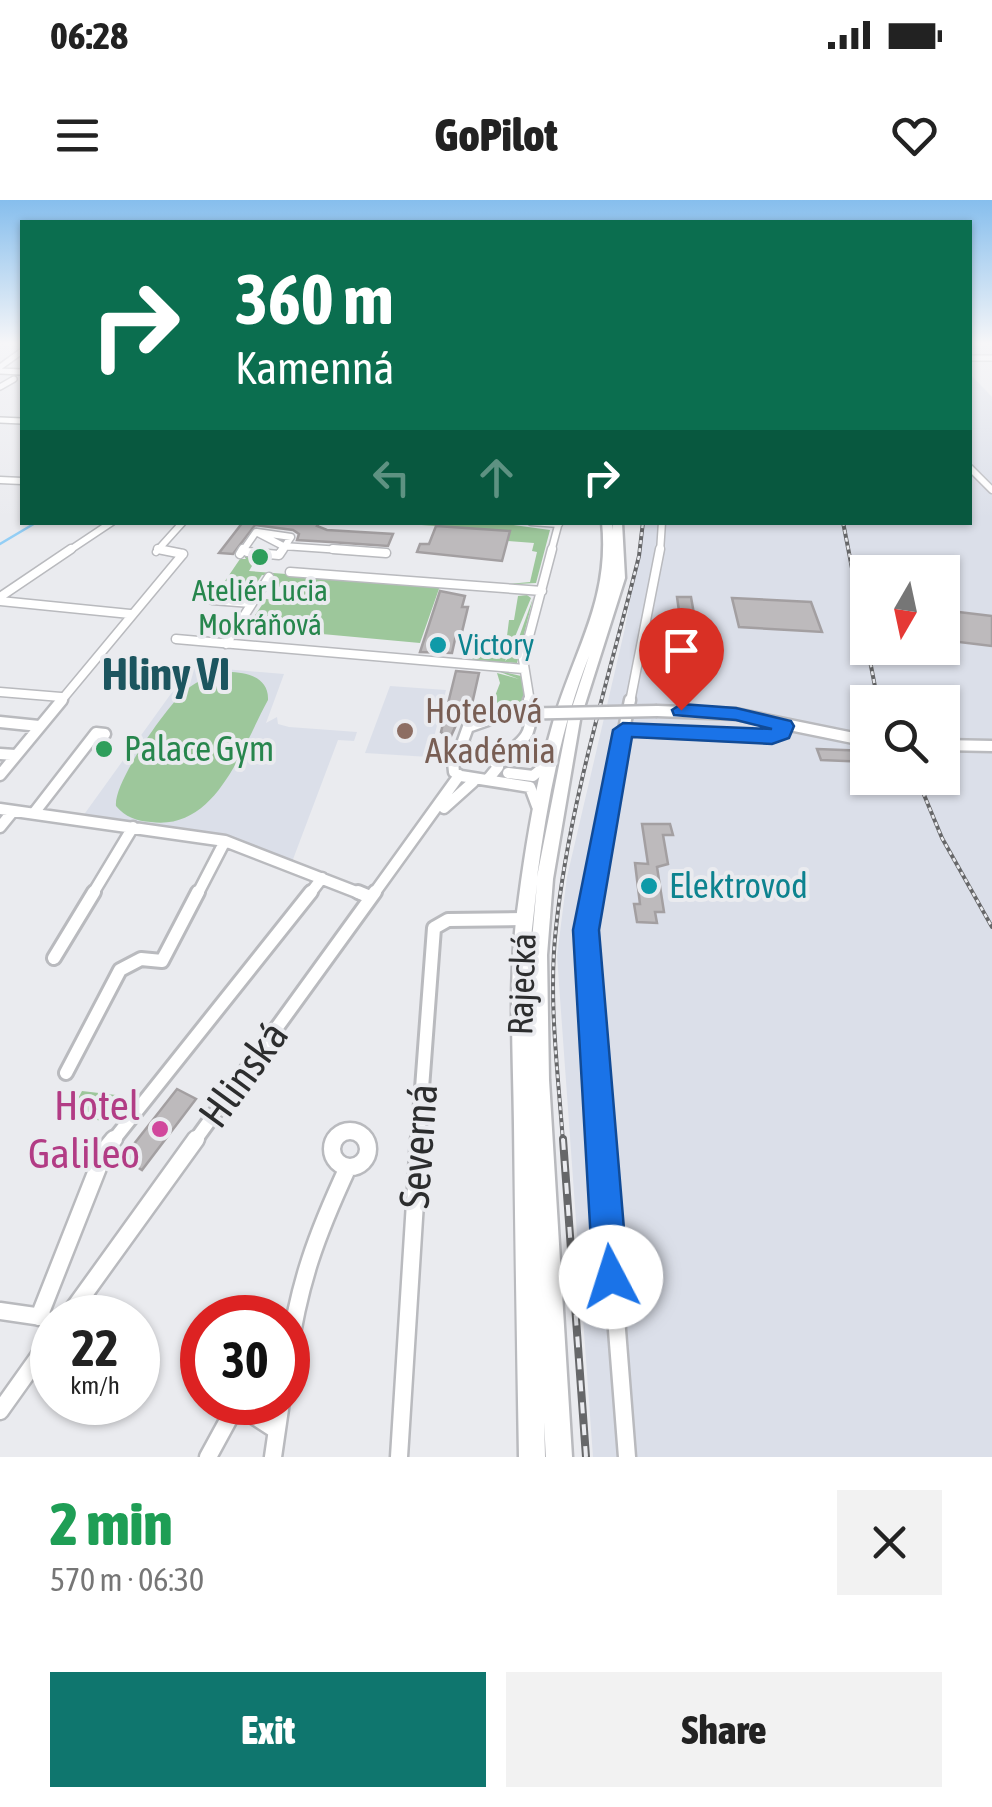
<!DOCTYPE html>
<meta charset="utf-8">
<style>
:root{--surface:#fff;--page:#f2f2f2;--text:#222;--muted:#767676;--accent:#0f766e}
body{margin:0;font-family:"Asap Condensed",sans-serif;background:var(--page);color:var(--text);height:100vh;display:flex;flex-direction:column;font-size:38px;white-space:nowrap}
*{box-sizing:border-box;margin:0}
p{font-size:32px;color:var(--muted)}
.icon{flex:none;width:55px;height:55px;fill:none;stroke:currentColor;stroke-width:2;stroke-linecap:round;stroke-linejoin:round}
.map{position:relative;height:1257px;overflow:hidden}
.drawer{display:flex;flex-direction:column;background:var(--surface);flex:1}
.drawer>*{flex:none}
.banner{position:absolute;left:20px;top:20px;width:952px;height:305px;border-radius:0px;box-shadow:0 2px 8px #0004;background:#0b6e4f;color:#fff;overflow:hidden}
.needle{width:65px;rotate:189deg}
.fabs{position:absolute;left:850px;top:355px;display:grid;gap:20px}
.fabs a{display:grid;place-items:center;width:110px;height:110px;border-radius:0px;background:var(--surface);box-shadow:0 2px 8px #0004;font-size:50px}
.speed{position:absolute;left:30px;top:1095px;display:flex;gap:20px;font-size:50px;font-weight:700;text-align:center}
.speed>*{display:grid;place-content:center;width:130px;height:130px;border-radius:50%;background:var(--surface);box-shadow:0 2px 8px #0004;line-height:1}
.speed small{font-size:25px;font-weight:400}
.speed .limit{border:15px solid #d22;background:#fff;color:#111}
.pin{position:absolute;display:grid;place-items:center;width:85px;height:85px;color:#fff;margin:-102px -42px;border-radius:50% 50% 50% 0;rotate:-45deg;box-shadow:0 0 10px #0007}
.pin .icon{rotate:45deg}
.me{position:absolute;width:110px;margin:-55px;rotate:355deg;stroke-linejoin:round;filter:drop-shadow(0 0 8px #0008)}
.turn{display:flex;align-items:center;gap:35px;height:210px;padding:0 50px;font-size:45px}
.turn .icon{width:130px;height:130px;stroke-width:2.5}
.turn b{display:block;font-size:70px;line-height:85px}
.lanes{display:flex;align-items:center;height:95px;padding:0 50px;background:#0003;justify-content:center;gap:50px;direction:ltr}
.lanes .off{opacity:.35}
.round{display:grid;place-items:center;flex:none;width:105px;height:105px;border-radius:0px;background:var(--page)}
.overview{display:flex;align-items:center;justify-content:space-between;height:170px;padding:0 50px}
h1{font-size:60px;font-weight:800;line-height:75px;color:#1e9e55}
.primary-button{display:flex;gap:20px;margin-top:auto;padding:20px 50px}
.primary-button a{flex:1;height:115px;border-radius:0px;background:var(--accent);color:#fff;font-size:40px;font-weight:800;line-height:115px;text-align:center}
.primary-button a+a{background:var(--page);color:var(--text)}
.status{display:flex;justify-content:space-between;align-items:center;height:70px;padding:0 50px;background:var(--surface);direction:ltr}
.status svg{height:28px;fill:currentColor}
header{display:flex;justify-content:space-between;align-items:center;height:130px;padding:0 50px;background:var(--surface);font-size:45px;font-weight:800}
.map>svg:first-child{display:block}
.built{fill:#dbdfe9;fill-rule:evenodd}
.green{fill:#9dc79b}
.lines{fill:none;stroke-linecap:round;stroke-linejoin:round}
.stream{stroke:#93cef5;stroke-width:2.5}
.building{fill:#bdbabc;stroke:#a39fa1;stroke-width:2.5}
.street-far5-casing{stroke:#b9babe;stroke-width:8}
.street-far4-casing{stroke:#b9babe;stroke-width:9}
.street-far3-casing{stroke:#b9babe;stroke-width:11}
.street-far2-casing{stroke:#b9babe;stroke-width:15}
.street-far1-casing{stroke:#b9babe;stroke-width:18}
.street-casing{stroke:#b9babe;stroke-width:21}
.primary-casing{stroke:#b9babe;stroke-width:5}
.street-far5{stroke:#fff;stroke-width:5}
.street-far4{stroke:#fff;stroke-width:6}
.street-far3{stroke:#fff;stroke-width:8}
.street-far2{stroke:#fff;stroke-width:10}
.street-far1{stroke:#fff;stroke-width:12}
.street{stroke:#fff;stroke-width:16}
.primary{fill:#fff;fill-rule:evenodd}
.rail-far1-casing{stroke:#666769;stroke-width:4}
.rail-casing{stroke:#666769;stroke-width:8}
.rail-far1{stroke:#eaebef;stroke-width:2.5;stroke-dasharray:4;stroke-linecap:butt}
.rail{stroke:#eaebef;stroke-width:4;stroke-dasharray:11;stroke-linecap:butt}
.street-bridge-casing{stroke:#b9babe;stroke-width:15;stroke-linecap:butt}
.street-bridge{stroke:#fff;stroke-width:10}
.route{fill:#1a73e8;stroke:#114b97;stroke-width:2.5}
.leisure-dot{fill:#2e9e5b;stroke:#eaebef;stroke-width:4}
.culture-dot{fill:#0f9aa8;stroke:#eaebef;stroke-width:4}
.education-dot{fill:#8d6e63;stroke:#eaebef;stroke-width:4}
.hotel-dot{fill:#d1479c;stroke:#eaebef;stroke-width:4}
.labels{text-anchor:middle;stroke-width:8;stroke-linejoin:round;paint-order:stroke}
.far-leisure-label{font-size:30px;fill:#27864d;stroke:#eaebef}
.far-culture-label{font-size:30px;fill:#0d838f;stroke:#eaebef;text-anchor:start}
.education-label{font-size:35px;fill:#785e54;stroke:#eaebef;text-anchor:start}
.leisure-label{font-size:35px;fill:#27864d;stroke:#eaebef;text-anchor:start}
.culture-label{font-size:35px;fill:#0d838f;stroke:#eaebef;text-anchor:start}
.street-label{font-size:35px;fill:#2c2d2e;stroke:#eaebef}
.near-street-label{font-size:42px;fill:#2c2d2e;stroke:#eaebef}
.near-hotel-label{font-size:42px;fill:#b23c85;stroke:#eaebef;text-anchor:end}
.district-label{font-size:45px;font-weight:bold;fill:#1c555f;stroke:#eaebef}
</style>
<div class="status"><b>06:28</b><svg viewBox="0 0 49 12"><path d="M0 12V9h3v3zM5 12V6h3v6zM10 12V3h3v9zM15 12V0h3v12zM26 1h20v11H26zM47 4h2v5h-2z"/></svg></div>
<header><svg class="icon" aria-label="menu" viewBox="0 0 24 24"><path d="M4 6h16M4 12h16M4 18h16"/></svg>GoPilot<svg class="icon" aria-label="heart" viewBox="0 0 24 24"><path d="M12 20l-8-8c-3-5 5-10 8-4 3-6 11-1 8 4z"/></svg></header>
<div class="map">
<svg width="992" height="1257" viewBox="0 0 992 1257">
<rect width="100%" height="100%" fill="#eaebef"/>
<path class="built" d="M970,174l22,23v1060h-399l-36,-501 10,-79 58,-249 19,-105 326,-1zM868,372h74v76h-74zM868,502h74v76h-74z
M201,467l83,7 -18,49 11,-6 1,7 11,3 68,5 -3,9 -16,-1 -46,122 -64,-25 -145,-21 105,-146z
M390,486l56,4 -17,67 -64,-4z"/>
<path class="green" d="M392,323h107l51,7 -14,53 -40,2 34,-3 7,-30 -5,-1 2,-8 -26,-2 2,-10z
M243,355l15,1 -9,15 191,15 -20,57 -173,-16 19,-28 27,2 6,-11 -29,-5 5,-9 -13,-1 -6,9 -31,-3 15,-22h6z
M527,395l4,3 -26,63 8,-7 20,-56 -16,65 -45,-2 2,-7 16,4 4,-19 13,-3 2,-16h5l4,-24z
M495,470l26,6 7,33h-38l10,-26 -3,-10 22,6z
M228,472c19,0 41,5 40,28 -26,47 -51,131 -117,122 -14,-1 -26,-5 -35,-16 -3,-23 50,-99 69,-115 13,-11 26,-17 43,-19z
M82,891l34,4 -12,26 -35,-5z"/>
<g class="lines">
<path class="stream" d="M0,344l37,-22"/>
</g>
<path class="building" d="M243,322l76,1 -2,3 10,4 66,4 -5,12 -58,-4 -33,-2 2,-6 -6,-4 -38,-5 -22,29 -14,-1z
M436,326l74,5 -8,30 -85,-9 3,-8h9z
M440,391l25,5 -3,11h6l-7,29 -5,-1 -4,18 -32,-1z
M677,397h14l9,51 -16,-1z
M732,398l79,4 11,30 -83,-5z
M942,410l50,6v30l-50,-6z
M456,471l23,2 -9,40 -13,10 -6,13 -6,-1 -4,-3z
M817,549l51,2v11l-47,-2z
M642,624h28l3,11h-10l5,29 -11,3 7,45h-9l2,11 -20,-1 -3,-18h6l-5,-41 13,1z
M177,889l19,10 -54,71 -19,-12z"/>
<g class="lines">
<defs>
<path id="street-far5" d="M970,158h22
M0,167l22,-16
M0,171l22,1
M0,187l14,-8
M0,220l22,1"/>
<path id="street-far4" d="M970,268l22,22
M0,280l22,1
M531,322l28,2
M257,332l34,5 -10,15
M67,352l45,-30
M156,352l27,-30
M242,352l14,-20 27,14 87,6
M551,352l8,-30
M660,352l2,-30"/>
<path id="street-far3" d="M158,349l25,5
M333,349l53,4
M247,352l32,3 4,-6
M240,354l3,-5
M290,372l252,19
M0,397l71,-48
M212,400l39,3
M0,401l130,13
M176,439l348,30
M226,444l43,-67
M0,492l61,5
M60,502l123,-148
M530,502l-7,-43 29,-110
M630,502l30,-153"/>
<path id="street-far2" d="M657,511l79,3 132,27
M0,522l39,4
M623,530l149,7 10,-4 2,-8
M942,545l50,1
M467,551l-4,-10 5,-14 37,-13
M0,554l15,1
M496,560c29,-19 39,-25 33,-60
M508,573l25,3 13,-11
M0,575l62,-75
M489,578l9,-11 -10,-14 -21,-2 -14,11 1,10 7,4 69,11 7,19
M444,608l29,-26
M0,609l225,32 139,54
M34,613l62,-80 9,1
M0,627l13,-16
M92,695l41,-68
M197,695l28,-54
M309,695l13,-17
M373,695l85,-118
M590,695l40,-195"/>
<path id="street-far1" d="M358,692l12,5
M590,692l-4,38 16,212
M54,758l40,-66
M66,873l54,-103 21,-11 21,2 36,-69
M112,942l199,-250
M194,942l181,-250
M418,942l16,-214 14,-8 76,-1"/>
<path id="street" d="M332 949a18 18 0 1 1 36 0a18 18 0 1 1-36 0Z
M602,939l25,318
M0,1111l42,6 10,7
M39,1117l66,-167 9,-11
M67,1118l129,-179
M288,1158c11,-76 28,-122 60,-191
M236,1204l40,26
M0,1211l52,-73
M208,1257l30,-55
M273,1257l8,-55
M399,1257l20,-318"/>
<path id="primary" d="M602,322h10l1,8v-8l9,1 3,55 -45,142 -27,159 -6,76 2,125 23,377h-26l-2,-35 1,35h-26c-2,-111 -4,-222 -5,-333 -1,-76 -6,-152 5,-227 8,-60 18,-120 35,-178 21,-70 56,-120 48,-197zM589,456l-21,64 -31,157c10,-75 24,-150 52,-221zM537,684l-8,90v-19z"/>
</defs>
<use href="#street-far5" class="street-far5-casing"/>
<use href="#street-far4" class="street-far4-casing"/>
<use href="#street-far3" class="street-far3-casing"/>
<use href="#street-far2" class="street-far2-casing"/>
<use href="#street-far1" class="street-far1-casing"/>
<use href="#street" class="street-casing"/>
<use href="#primary" class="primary-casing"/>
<use href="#street-far5" class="street-far5"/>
<use href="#street-far4" class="street-far4"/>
<use href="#street-far3" class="street-far3"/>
<use href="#street-far2" class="street-far2"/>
<use href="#street-far1" class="street-far1"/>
<use href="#street" class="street"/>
<use href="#primary" class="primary"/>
<defs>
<path id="rail-far1" d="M843,322l35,180
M917,578l25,60 50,89
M563,942c-5,-70 -15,-144 -7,-214 13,-125 53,-250 83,-372l4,-34"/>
<path id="rail" d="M563,939l23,318"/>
</defs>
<use href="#rail-far1" class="rail-far1-casing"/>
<use href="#rail" class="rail-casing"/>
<use href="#rail-far1" class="rail-far1"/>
<use href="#rail" class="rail"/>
<defs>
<path id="street-bridge" d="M505,514l152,-3"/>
</defs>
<use href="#street-bridge" class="street-bridge-casing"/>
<use href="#street-bridge" class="street-bridge"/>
</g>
<linearGradient id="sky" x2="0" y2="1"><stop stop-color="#86beed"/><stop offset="0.45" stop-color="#f6f6f8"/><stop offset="1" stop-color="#f6f6f8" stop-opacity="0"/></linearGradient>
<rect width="992" height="318" fill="url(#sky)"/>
<path class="route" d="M681,504l55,4 55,13 3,5 -5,12 -17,6 -140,-7 -33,193 29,347 -5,12 -12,6 -13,-6 -5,-12 -20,-347 40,-200 10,-7 149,6 -36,-9 -62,-5 -2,-5z"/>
<g class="leisure-dot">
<circle cx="260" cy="357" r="10"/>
<circle cx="104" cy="549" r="10"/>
</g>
<g class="culture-dot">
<circle cx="438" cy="445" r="10"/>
<circle cx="649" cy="686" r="10"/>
</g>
<circle class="education-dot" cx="405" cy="531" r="10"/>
<circle class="hotel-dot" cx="160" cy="929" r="10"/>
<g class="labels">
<g class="far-leisure-label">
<text x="260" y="401">Ateliér Lucia<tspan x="260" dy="34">Mokráňová</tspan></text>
</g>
<g class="far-culture-label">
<text x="458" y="455">Victory</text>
</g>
<g class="education-label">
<text x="425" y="523">Hotelová<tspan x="425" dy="40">Akadémia</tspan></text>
</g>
<g class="leisure-label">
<text x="124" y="561">Palace Gym</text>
</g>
<g class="culture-label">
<text x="669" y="698">Elektrovod</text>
</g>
<g class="street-label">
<text transform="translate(522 784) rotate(-88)" y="12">Rajecká</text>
</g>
<g class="near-street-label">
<text transform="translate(243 874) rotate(-54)" y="15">Hlinská</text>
<text transform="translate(418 946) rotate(-86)" y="15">Severná</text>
</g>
<g class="near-hotel-label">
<text x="140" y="920">Hotel<tspan x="140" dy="48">Galileo</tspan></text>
</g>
<g class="district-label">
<text x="166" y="490">Hliny VI</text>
</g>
</g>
</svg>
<div class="fabs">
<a><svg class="needle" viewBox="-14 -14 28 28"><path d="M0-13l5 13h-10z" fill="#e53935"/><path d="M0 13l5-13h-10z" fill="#767676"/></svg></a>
<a><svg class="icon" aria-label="search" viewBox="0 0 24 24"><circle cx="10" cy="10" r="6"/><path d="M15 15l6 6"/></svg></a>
</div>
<div class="speed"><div>22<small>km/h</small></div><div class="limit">30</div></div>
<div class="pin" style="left:681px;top:510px;background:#d93025"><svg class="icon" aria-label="arrive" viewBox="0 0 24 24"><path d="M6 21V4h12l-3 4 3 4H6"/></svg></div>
<svg class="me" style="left:611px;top:1077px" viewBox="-20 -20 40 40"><circle r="19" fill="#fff"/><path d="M0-13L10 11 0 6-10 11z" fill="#1a73e8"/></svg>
<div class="banner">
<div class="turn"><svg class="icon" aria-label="right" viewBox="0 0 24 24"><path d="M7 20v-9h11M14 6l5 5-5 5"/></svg><div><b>360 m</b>Kamenná</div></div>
<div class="lanes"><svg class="icon off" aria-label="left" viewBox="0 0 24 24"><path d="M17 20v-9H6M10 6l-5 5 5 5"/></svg><svg class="icon off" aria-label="ahead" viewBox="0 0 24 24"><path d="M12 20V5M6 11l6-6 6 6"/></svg><svg class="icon" aria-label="right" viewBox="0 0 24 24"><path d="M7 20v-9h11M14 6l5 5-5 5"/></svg></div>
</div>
</div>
<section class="drawer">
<div class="overview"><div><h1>2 min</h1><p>570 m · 06:30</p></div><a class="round"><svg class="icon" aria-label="close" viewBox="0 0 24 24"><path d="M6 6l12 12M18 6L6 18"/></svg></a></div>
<div class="primary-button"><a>Exit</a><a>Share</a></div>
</section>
